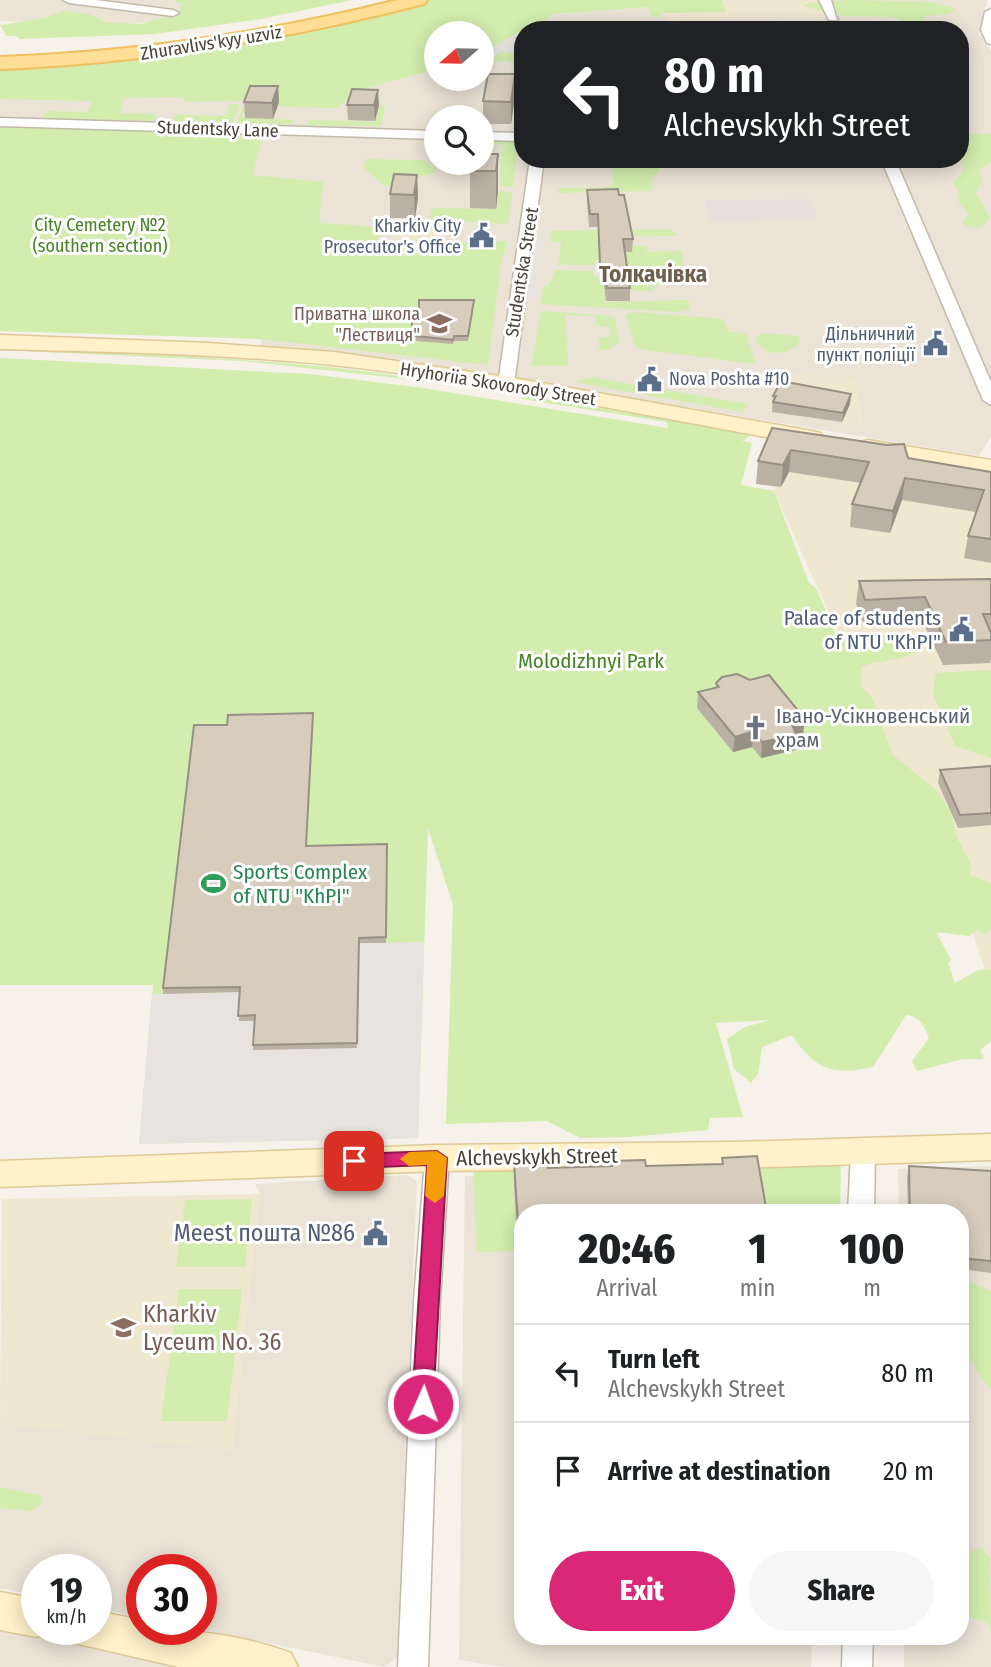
<!DOCTYPE html>
<meta charset="utf-8">
<style>
:root{--surface:#fff;--page:#f6f6f6;--text:#202124;--muted:#757577;--line:#e0e0e0;--accent:#db2777}
body{margin:0;font-family:"Fira Sans Condensed",sans-serif;background:var(--page);color:var(--text);height:100vh;display:flex;flex-direction:column;font-size:26px;white-space:nowrap}
*{box-sizing:border-box;margin:0}
p{font-size:23px;color:var(--muted)}
.icon{flex:none;width:38px;height:38px;fill:none;stroke:currentColor;stroke-width:2;stroke-linecap:round;stroke-linejoin:round}
.map{position:relative;flex:1;overflow:hidden}
.panel{position:absolute;left:514px;top:1204px;width:455px;height:441px;display:flex;flex-direction:column;background:var(--surface);border-radius:28px;box-shadow:0 4px 18px #0003}
.panel>*{flex:none}
.guide{position:absolute;left:514px;top:21px;width:455px;height:147px;border-radius:28px;box-shadow:0 4px 18px #0003;background:#202124;color:#fff;overflow:hidden}
.needle{width:46px;rotate:250deg}
.buttons{position:absolute;left:424px;top:21px;display:grid;gap:14px}
.buttons a{display:grid;place-items:center;width:70px;height:70px;border-radius:50%;background:var(--surface);box-shadow:0 4px 18px #0003;font-size:35px}
.speed{position:absolute;left:21px;top:1554px;display:flex;gap:14px;font-size:35px;font-weight:700;text-align:center}
.speed>*{display:grid;place-content:center;width:91px;height:91px;border-radius:50%;background:var(--surface);box-shadow:0 4px 18px #0003;line-height:1}
.speed small{font-size:18px;font-weight:400}
.speed .limit{border:10px solid #d22;background:#fff;color:#111}
.pin{position:absolute;display:grid;place-items:center;width:60px;height:60px;color:#fff;margin:-30px;border-radius:14px;box-shadow:0 4px 10px #0006}
.me{position:absolute;width:77px;margin:-38px;rotate:2deg;stroke-linejoin:round;filter:drop-shadow(0 0 5px #0008)}
.turn{display:flex;align-items:center;gap:24px;height:147px;padding:0 35px;font-size:32px}
.turn .icon{width:91px;height:91px;stroke-width:2.5}
.turn b{display:block;font-size:49px;line-height:60px}
.eta{display:flex;justify-content:space-evenly;align-items:center;height:119px;text-align:center}
.eta b{font-size:42px;font-weight:800;line-height:49px}
.primary-button{display:flex;gap:14px;margin-top:auto;padding:14px 35px}
.primary-button a{flex:1;height:80px;border-radius:42px;background:var(--accent);color:#fff;font-size:28px;font-weight:800;line-height:80px;text-align:center}
.primary-button a+a{background:var(--page);color:var(--text)}
ul{padding:0;list-style:none}
li{display:flex;align-items:center;gap:21px;height:98px;padding:0 35px;border-top:2px solid var(--line)}
li div{flex:1}
li b{display:block;font-size:26px}
li em{font-style:normal}
.map>svg:first-child{display:block}
.residential{fill:#eae3d6;fill-rule:evenodd}
.industrial{fill:#e5e0da}
.education{fill:#f0e7d1}
.green{fill:#d2edae}
.parking{fill:#e7e4e0}
.lines{fill:none;stroke-linecap:round;stroke-linejoin:round}
.street-tunnel{stroke:#d4cec5;stroke-width:13;stroke-dasharray:13 6;stroke-linecap:butt}
.street-casing{stroke:#c2b9aa;stroke-width:3}
.secondary-casing{stroke:#ddc896;stroke-width:3}
.primary-casing{stroke:#efc05d;stroke-width:4}
.street{fill:#fff;fill-rule:evenodd}
.secondary{fill:#fff1c9;fill-rule:evenodd}
.primary{fill:#ffdf98;fill-rule:evenodd}
.wall{fill:#bab0a3}
.shaded-wall{fill:#979084}
.building{fill:#d8cdbd;stroke:#979084;stroke-width:2}
.route{fill:#db2777;stroke:#8e194d;stroke-width:2}
.slow{fill:#f59e0b}
.labels{text-anchor:middle;stroke-width:6;stroke-linejoin:round;paint-order:stroke}
.far-street-label{font-size:18px;fill:#4a4236;stroke:#fff}
.far-park-label{font-size:18px;fill:#498223;stroke:#fff}
.far-service-label{font-size:18px;fill:#4e5e75;stroke:#fff;text-anchor:end}
.far-education-label{font-size:18px;fill:#785e54;stroke:#fff;text-anchor:end}
.service-label{font-size:21px;fill:#4e5e75;stroke:#fff;text-anchor:end}
.park-label{font-size:21px;fill:#498223;stroke:#fff}
.worship-label{font-size:21px;fill:#5b616d;stroke:#fff;text-anchor:start}
.leisure-label{font-size:21px;fill:#27864d;stroke:#fff;text-anchor:start}
.street-label{font-size:21px;fill:#4a4236;stroke:#fff}
.far-district-label{font-size:23px;font-weight:bold;fill:#6e604c;stroke:#fff}
.near-service-label{font-size:24px;fill:#4e5e75;stroke:#fff;text-anchor:end}
.near-education-label{font-size:24px;fill:#785e54;stroke:#fff;text-anchor:start}
</style>
<div class="map">
<svg width="991" height="1667" viewBox="0 0 991 1667">
<rect width="100%" height="100%" fill="#f6f1e9"/>
<path class="residential" d="M0,0h250l-82,19 -38,5 -130,-3z
M692,0h295l-8,34 12,17v385l-12,20 -568,-95 -150,-15v-7l-261,-204v-40l363,-6 73,-20v10h45v-25l42,-23v128h438v-129h-436l29,-16 93,-7 13,6zM436,117h45v46h-45z
M991,1166v501h-87v-31h57v-423h-62l-1,-44z
M823,1169l-300,44v423h289l-1,31h-307l-45,-7 6,-484z
M407,1175l10,6 -20,477 -13,9 -183,-38v-59h-59v47l-46,-9v-38h-59v26l-37,-8v-165l232,27 28,-256 -5,-10z
M0,1620l37,9 205,38h-242z"/>
<path class="industrial" d="M809,199l9,20 -107,2 -6,-21z"/>
<path class="education" d="M825,0l7,17 -165,4 -6,-20z
M395,228l21,1h25l-3,11 -46,-1z
M781,373l74,5 10,48 -99,-15z
M794,453l197,32v502l-21,-61 -196,-435z
M260,1194l-28,257 -232,-28 2,-224z"/>
<path class="green" d="M173,0h179l-91,19 -107,15 -134,5 -4,-3h-10l-6,-11 45,-7 17,-7 28,3 15,8 35,2 39,-11 2,-10z
M431,0h291l4,12 -65,1v4h-9l-5,-10 -93,7 -12,7 9,9h-28l-40,23 10,3 10,-5 20,5v6l-42,-1v-28h-45v36l-73,20 -26,19 -52,-1 -36,-5 -7,15 51,3 -1,4 -55,-1 8,-21c-18,-4 -40,1 -59,0l-5,-5 -68,1 11,1 -5,14 37,1 -2,7 -111,-3 3,-7 41,1 6,-11 -93,-2v-30c51,1 103,-5 154,-12 95,-12 186,-30 277,-57z
M849,0l83,2 24,7 -7,5 -23,2 -7,14h-16l-4,-10 -6,-3 -50,-1 -39,-10 5,-3z
M230,104h9l-6,19 -60,-2 2,-6 51,1z
M379,105h6l-4,21 -74,-1 2,-5 66,2z
M0,123l264,11 -12,41 71,7 -4,41 61,4 2,3 -9,19 1,5 33,2 42,-13 55,-2 3,4 -5,11 -14,109 -227,-26 -261,-8z
M991,134v28l-12,8 3,10 -6,13 14,25 -10,11 -16,-3 -1,-4 5,-8 -10,-13 1,-9 -6,-10 10,-10 -2,-37z
M481,138l38,5 -6,44 -14,-1 4,-41 -22,-1z
M366,159l57,1 13,8 -3,5 -49,13 -21,-19z
M560,159h99v12l-8,8 1,12 -96,2 4,-5h43l10,-4 -1,-21z
M498,191l14,1 -4,32 -78,-4 1,-12 66,1z
M669,229l9,7 -79,1 1,22 -8,6h-34l3,-23h-11l1,-11z
M646,246l1,6 35,-1 3,34h-31v6h-32l-5,-44z
M556,270l37,1v4l9,3 4,24 82,-2 3,9 -13,3 -137,-8 2,-18h5z
M541,311l69,5 5,3 4,23 -8,7 -16,2 5,-3 -2,-11h12l1,-10 -15,-1v-10l-31,-1 3,51h-37z
M634,312l89,7 6,13 17,1 9,31 -116,-15 -5,-5 -8,-27v-3z
M763,333l35,3 2,7c-13,14 -39,14 -46,-5z
M0,350c148,5 297,7 443,33l-201,-22z
M0,358l309,16 107,13 252,41 -1,-6 -145,-23 2,-3 185,29 41,11 -8,5 10,2 -11,42 33,6 35,92 7,5 21,49 12,6 3,-5 36,-3 30,8v7c-16,12 -38,9 -57,17v19l10,10 22,59 42,34 15,20 7,29 13,24 1,14 20,7v48l-7,3 -7,-4 -8,6 -33,-4 15,28 -3,3 7,20 23,-13 13,-1v72l-11,9 4,9h-22l-45,12 -5,-10 17,-23c-5,-12 -9,-22 -23,-23l-33,52c-40,9 -58,3 -81,-32l-30,12 -4,27 -7,9 -17,-14 -7,-30 18,-12 25,-7 -54,3 27,94 -33,1 -2,12 -79,7 -49,1 -33,-17 -101,3 7,-219 -25,-77 -10,310 -279,6 14,-159h-153z
M593,377l9,2 147,25 -7,8 -168,-30z
M991,670v88l-36,-12 -22,-52 3,-21z
M841,1157l-1,56h-79l-6,-35 7,-1 -3,-12z
M473,1164l136,4 -96,3 5,80 -41,1z
M252,1199l-7,68h-69l9,-67z
M961,1278l30,13v98c-31,-32 -30,-69 -30,-111z
M179,1289h63l-15,132h-66z
M0,1487l42,9 -2,10 -9,5 -31,-3z
M981,1546l9,12 1,76 -3,-11 -27,-9v-56z"/>
<path class="parking" d="M523,31v25l-20,-5 -10,5 -11,-3z
M532,235h13l-9,64 -13,-1z
M424,942l-6,196 -279,6 13,-150 89,-2 -2,29h17l101,27 2,-105z"/>
<g class="lines">
<path class="street-tunnel" d="M833,18l4,12"/>
<defs>
<path id="street" d="M63,0h33l77,10 6,3 -6,3 -104,-13z
M819,0h12l6,20h-8z
M991,9v35l-4,-1 -6,-13 4,-18z
M0,118l436,13v8l-436,-13z
M481,132l42,1v8l-42,-1z
M530,159h14l-30,225 -8,5 -8,-5z
M881,159h14l96,223v23l-8,-5z
M863,1143l9,3 3,6 -1,61h-26l3,-61 3,-6z
M437,1149l9,3 3,6 -9,142 -12,367h-30l16,-367 11,-142 3,-6z
M843,1636h30l-1,31h-30z"/>
<path id="secondary" d="M0,335l209,8 125,9 180,26 298,53 8,2 4,5 -4,5 -8,2c-160,-27 -318,-63 -480,-80 -110,-11 -221,-13 -332,-16z
M868,440l123,20v14l-131,-22 -4,-5 4,-5z
M991,1134v26l-256,8 -298,3 -437,16v-26l437,-16 298,-3z
M0,1592l37,7v30h16l-1,3 -15,5 -37,-7z
M96,1611l46,9v9c49,0 102,6 149,24l7,14h-119l-105,-24 -6,-14h28z"/>
<path id="primary" d="M397,0h30l-3,4c-140,36 -279,59 -424,65v-12c135,-5 266,-24 397,-57z"/>
</defs>
<use href="#street" class="street-casing"/>
<use href="#secondary" class="secondary-casing"/>
<use href="#primary" class="primary-casing"/>
<use href="#street" class="street"/>
<use href="#secondary" class="secondary"/>
<use href="#primary" class="primary"/>
</g>
<path class="wall" d="M515,74v22l-4,28h-28v-23z
M278,86l1,16 -6,17 -28,-1 -1,-16z
M347,105h32l-4,16 -27,-1z
M498,154v37l-2,18 -26,-1v-37z
M417,175l1,23 -3,20h-25v-24z
M587,190l46,49 -1,13h-7l5,36v13h-24l-3,-24h-3l-2,-50h-9l-2,-25z
M474,300l-6,41h-14l-1,3 -37,-3v-8h-4v-21h7z
M773,396l77,8 -8,18 -70,-10z
M772,428l136,30 83,14v91l-27,-5 4,-22 8,-24 -74,-12 -12,33 -40,-6 2,-23 9,-21 -72,-11 -8,15 -25,-3 2,-23z
M991,579v78l-1,6 -47,2 -21,-45 -59,3 -7,-19 3,-23z
M716,683l87,52 -7,2 -1,13 -34,8 -9,-11 -19,5 -36,-44 1,-16 17,-4z
M313,713l-7,133 81,-2 -1,99h-27l-2,105 -104,2 2,-29h-16l1,-29 -77,2v-6l64,-263z
M991,766v59l-33,3 -20,-45 2,-13z
M757,1156l-234,57v29h-6l-3,-57v-21l34,4 63,-2v-5l35,5 76,-2v-6z
M909,1166l82,5v102l-30,-4v-56h-53l-1,-35z"/>
<path class="shaded-wall" d="M515,74v22l-4,28v-22z
M278,86l1,16 -6,17 -1,-16z
M378,90l1,15 -4,16 -1,-16z
M498,154v37l-2,18v-38z
M417,175l1,23 -3,20 -1,-23z
M851,394l-1,10 -8,18 1,-9z
M791,450l-2,22 -8,15 2,-22z
M905,478l-3,22 -12,33 3,-22z
M805,719l-2,16 -7,2 -1,13 -34,8 1,-16 30,-18z
M754,731l-2,16 -19,5 2,-15z"/>
<path class="building" d="M488,74h27l-4,28 -28,-1z
M250,86h28l-6,17 -28,-1z
M352,89l26,1 -4,15h-27z
M481,154h17l-2,17h-26l1,-8h10z
M394,174l23,1 -3,20 -24,-1z
M618,189l1,6h5l9,44h-10l7,49h-23l-4,-23h-3l-2,-51h-8l-3,-24z
M419,300h55l-6,36h-14l-1,4 -37,-4 1,-7h-5v-17h7z
M781,381l70,13 -8,19 -70,-11 3,-6h-3z
M772,428l115,17 17,-1 4,14 83,14v67l-23,-3 16,-46 -79,-12 -12,33 -41,-7 17,-42 -78,-12 -8,15 -25,-4z
M991,579v35h-8l8,19v7l-45,2 -21,-45 -60,3 -6,-19z
M737,674l13,6 19,-5 36,44 -13,5 4,11 -34,7 -8,-11 -19,6 -37,-45 21,-5 -3,-4 6,-6z
M313,713l-7,133 81,-2 -1,93 -27,1 -2,105 -104,2 2,-30 -17,1 2,-29 -77,1 31,-263h33l1,-10z
M991,766v47l-31,2 -20,-45z
M757,1156l10,57h-244v7l-5,1 -4,-57 33,-1 1,5 64,-2 -1,-5 34,-1 1,6 77,-2 -1,-6z
M909,1166l82,5v90l-30,-3v-45h-51z"/>
<path class="route" d="M437,1151l10,7 -14,246 -3,6 -7,2 -8,-2 -3,-6 15,-239 -73,3 -10,-7 10,-7z"/>
<path class="slow" d="M437,1151l10,7 -3,38 -9,7 -10,-7 2,-31 -18,1 -9,-7 9,-7z"/>
<defs>
<symbol id="civic-bare" viewBox="-9 -9 18 18"><path d="M-.6-6.5H3V-4.5H.6V-3L4-1V1h2V6H-6V1h2V-1L-.6-3ZM-1.2 2.5V6h2.4V2.5Z" fill="#5c6f8a" stroke="#fff" stroke-width="2.5" paint-order="stroke"/></symbol>
<symbol id="school-bare" viewBox="-9 -9 18 18"><path d="M0-5L7-2L0 1L-7-2ZM-4 1L0 2.5L4 1V4Q0 6-4 4Z" fill="#8d6e63" stroke="#fff" stroke-width="2.5" paint-order="stroke"/></symbol>
<symbol id="church-bare" viewBox="-9 -9 18 18"><path d="M-1.2-6h2.4v3.5h3.3v2.4h-3.3V6h-2.4V-.1h-3.3v-2.4h3.3Z" fill="#6b7280" stroke="#fff" stroke-width="2.5" paint-order="stroke"/></symbol>
<symbol id="stadium-bare" viewBox="-9 -9 18 18"><path d="M0-5a6.5 5 0 1 0 0 10a6.5 5 0 1 0 0-10ZM-3.5-1.8h7v3.6h-7Z" fill="#2e9e5b" stroke="#fff" stroke-width="2.5" paint-order="stroke"/></symbol>
</defs>
<g fill-rule="evenodd">
<use href="#civic-bare" x="464" y="218" width="35" height="35"/>
<use href="#school-bare" x="422" y="306" width="35" height="35"/>
<use href="#civic-bare" x="918" y="326" width="35" height="35"/>
<use href="#civic-bare" x="632" y="362" width="35" height="35"/>
<use href="#civic-bare" x="944" y="612" width="35" height="35"/>
<use href="#church-bare" x="738" y="710" width="35" height="35"/>
<use href="#stadium-bare" x="196" y="866" width="35" height="35"/>
<use href="#civic-bare" x="358" y="1216" width="35" height="35"/>
<use href="#school-bare" x="106" y="1310" width="35" height="35"/>
</g>
<g class="labels">
<g class="far-street-label">
<text transform="translate(211 43) rotate(-9)" y="6">Zhuravlivs'kyy uzviz</text>
<text transform="translate(218 129) rotate(2)" y="6">Studentsky Lane</text>
<text transform="translate(522 272) rotate(-81)" y="6">Studentska Street</text>
<text transform="translate(498 384) rotate(9)" y="6">Hryhoriia Skovorody Street</text>
</g>
<g class="far-park-label">
<text x="100" y="231">City Cemetery №2<tspan x="100" dy="21">(southern section)</tspan></text>
</g>
<g class="far-service-label">
<text x="461" y="232">Kharkiv City<tspan x="461" dy="21">Prosecutor's Office</tspan></text>
<text x="915" y="340">Дільничний<tspan x="915" dy="21">пункт поліції</tspan></text>
<text x="669" y="385" text-anchor="start">Nova Poshta #10</text>
</g>
<g class="far-education-label">
<text x="420" y="320">Приватна школа<tspan x="420" dy="21">"Лествиця"</tspan></text>
</g>
<g class="service-label">
<text x="941" y="625">Palace of students<tspan x="941" dy="24">of NTU "KhPI"</tspan></text>
</g>
<g class="park-label">
<text x="591" y="668">Molodizhnyi Park</text>
</g>
<g class="worship-label">
<text x="776" y="723">Івано-Усікновенський<tspan x="776" dy="24">храм</tspan></text>
</g>
<g class="leisure-label">
<text x="233" y="879">Sports Complex<tspan x="233" dy="24">of NTU "KhPI"</tspan></text>
</g>
<g class="street-label">
<text transform="translate(537 1157) rotate(-1)" y="7">Alchevskykh Street</text>
</g>
<g class="far-district-label">
<text x="653" y="282">Толкачівка</text>
</g>
<g class="near-service-label">
<text x="355" y="1241">Meest пошта №86</text>
</g>
<g class="near-education-label">
<text x="143" y="1322">Kharkiv<tspan x="143" dy="28">Lyceum No. 36</tspan></text>
</g>
</g>
</svg>
<div class="buttons">
<a><svg class="needle" viewBox="-14 -14 28 28"><path d="M0-13l5 13h-10z" fill="#e53935"/><path d="M0 13l5-13h-10z" fill="#757577"/></svg></a>
<a><svg class="icon" aria-label="search" viewBox="0 0 24 24"><circle cx="10" cy="10" r="6"/><path d="M15 15l6 6"/></svg></a>
</div>
<div class="speed"><div>19<small>km/h</small></div><div class="limit">30</div></div>
<div class="pin" style="left:354px;top:1161px;background:#d93025"><svg class="icon" aria-label="arrive" viewBox="0 0 24 24"><path d="M6 21V4h12l-3 4 3 4H6"/></svg></div>
<svg class="me" style="left:423px;top:1404px" viewBox="-20 -20 40 40"><circle r="17" fill="#db2777" stroke="#fff" stroke-width="3"/><path d="M0-11L8 9 0 5-8 9z" fill="#fff"/></svg>
<div class="guide">
<div class="turn"><svg class="icon" aria-label="left" viewBox="0 0 24 24"><path d="M17 20v-9H6M10 6l-5 5 5 5"/></svg><div><b>80 m</b>Alchevskykh Street</div></div>
</div>
<section class="panel">
<div class="eta">
<div><b>20:46</b><p>Arrival</p></div>
<div><b>1</b><p>min</p></div>
<div><b>100</b><p>m</p></div>
</div>
<ul>
<li><svg class="icon" aria-label="left" viewBox="0 0 24 24"><path d="M17 20v-9H6M10 6l-5 5 5 5"/></svg><div><b>Turn left</b><p>Alchevskykh Street</p></div><em>80 m</em></li>
<li><svg class="icon" aria-label="arrive" viewBox="0 0 24 24"><path d="M6 21V4h12l-3 4 3 4H6"/></svg><div><b>Arrive at destination</b></div><em>20 m</em></li>
</ul>
<div class="primary-button"><a>Exit</a><a>Share</a></div>
</section>
</div>
